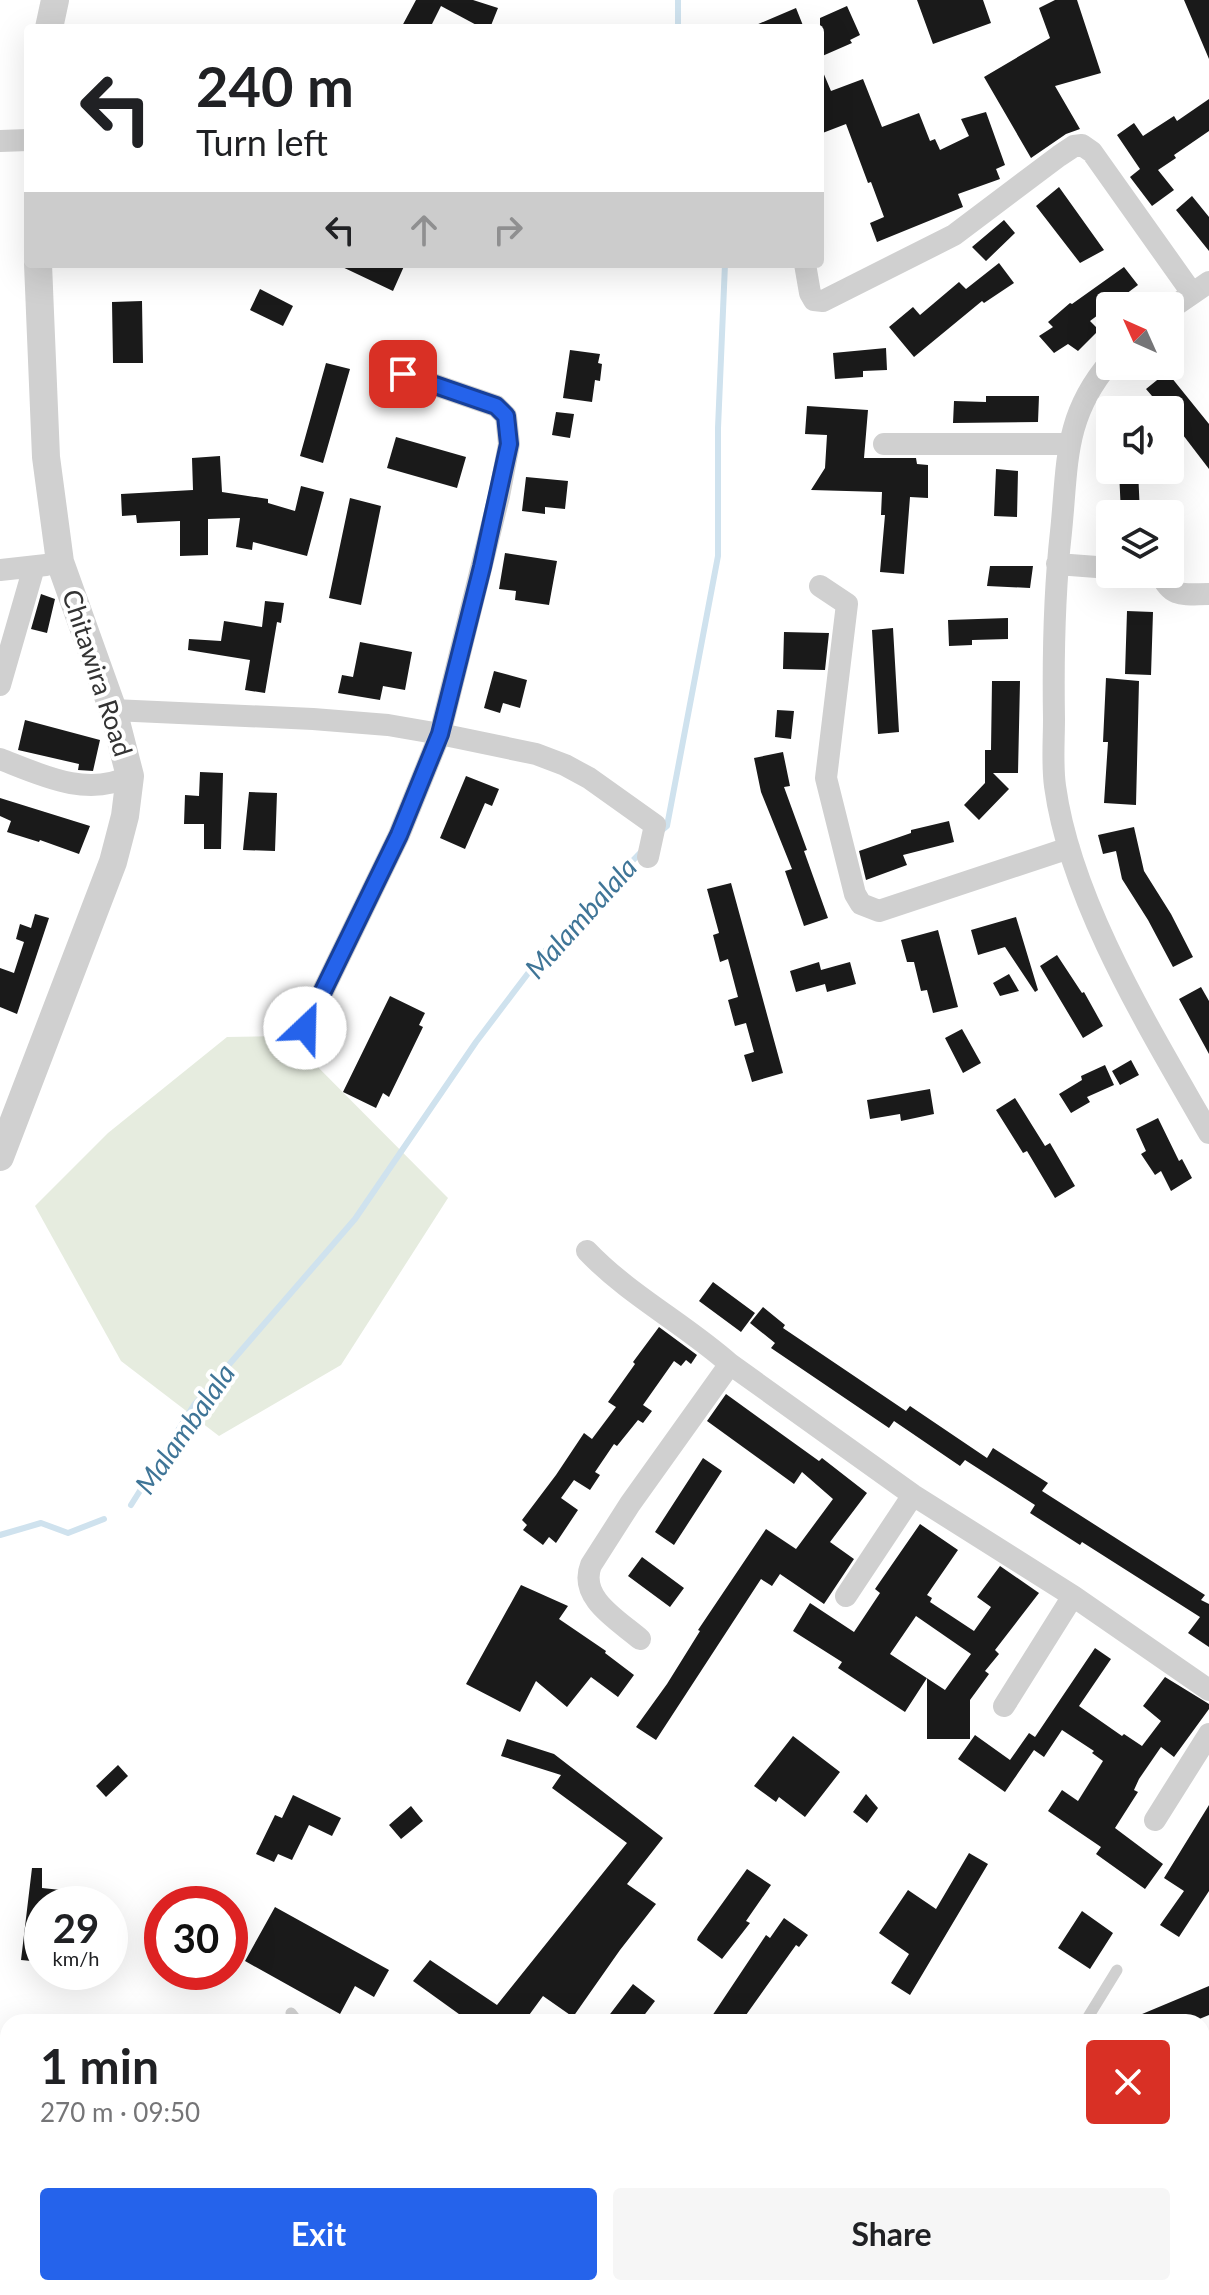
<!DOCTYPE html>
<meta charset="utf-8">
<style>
:root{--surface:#fff;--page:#f6f6f6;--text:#202124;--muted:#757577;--accent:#2563eb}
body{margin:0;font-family:Lato,sans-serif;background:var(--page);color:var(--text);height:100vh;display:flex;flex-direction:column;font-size:30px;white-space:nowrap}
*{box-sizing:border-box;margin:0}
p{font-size:26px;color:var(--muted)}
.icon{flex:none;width:44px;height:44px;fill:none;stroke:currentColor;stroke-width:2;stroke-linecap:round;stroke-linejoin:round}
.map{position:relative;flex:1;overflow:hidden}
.details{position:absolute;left:0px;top:2014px;width:1210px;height:282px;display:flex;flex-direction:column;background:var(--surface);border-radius:24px 24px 0 0;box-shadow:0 8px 32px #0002}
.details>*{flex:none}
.hud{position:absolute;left:24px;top:24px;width:800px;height:244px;border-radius:8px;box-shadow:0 8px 32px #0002;background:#fff;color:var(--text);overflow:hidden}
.needle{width:52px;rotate:315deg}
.fabs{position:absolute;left:1096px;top:292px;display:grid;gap:16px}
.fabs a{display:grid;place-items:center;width:88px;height:88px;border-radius:8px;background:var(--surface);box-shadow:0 8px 32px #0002;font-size:40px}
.speed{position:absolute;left:24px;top:1886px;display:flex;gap:16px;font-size:40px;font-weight:700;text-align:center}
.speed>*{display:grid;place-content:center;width:104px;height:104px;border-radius:50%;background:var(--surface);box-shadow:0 8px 32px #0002;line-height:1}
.speed small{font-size:20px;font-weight:400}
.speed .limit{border:12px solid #d22;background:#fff;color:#111}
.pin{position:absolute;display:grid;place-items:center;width:68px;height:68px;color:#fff;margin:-34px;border-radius:16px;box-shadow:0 4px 12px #0006}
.me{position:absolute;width:88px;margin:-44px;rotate:24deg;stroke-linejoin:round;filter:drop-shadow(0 0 6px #0008)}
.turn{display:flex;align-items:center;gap:28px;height:168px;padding:0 40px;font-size:36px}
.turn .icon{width:104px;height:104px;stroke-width:2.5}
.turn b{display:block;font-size:56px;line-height:68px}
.lanes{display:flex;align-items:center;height:76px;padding:0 40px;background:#0003;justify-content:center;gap:40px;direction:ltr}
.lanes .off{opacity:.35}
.round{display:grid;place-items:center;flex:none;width:84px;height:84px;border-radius:8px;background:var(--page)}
.headline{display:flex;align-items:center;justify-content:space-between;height:136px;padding:0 40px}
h1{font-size:48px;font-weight:700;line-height:60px}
.primary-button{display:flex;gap:16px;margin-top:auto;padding:16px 40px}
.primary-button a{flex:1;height:92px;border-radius:8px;background:var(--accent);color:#fff;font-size:32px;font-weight:700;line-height:92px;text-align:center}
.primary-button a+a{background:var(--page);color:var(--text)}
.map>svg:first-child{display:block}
.green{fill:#e6ecdf}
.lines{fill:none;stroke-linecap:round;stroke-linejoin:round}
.stream{stroke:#cfe2ee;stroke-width:6}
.building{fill:#1a1a1a;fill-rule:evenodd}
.service{stroke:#d0d0d0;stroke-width:11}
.minor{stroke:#d0d0d0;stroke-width:22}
.tertiary{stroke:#d0d0d0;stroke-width:28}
.route-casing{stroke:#184099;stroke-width:20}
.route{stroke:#2563eb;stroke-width:14}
.labels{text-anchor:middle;stroke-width:8;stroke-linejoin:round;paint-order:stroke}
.street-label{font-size:26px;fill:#333;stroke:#fff}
.water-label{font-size:28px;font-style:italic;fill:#3f7597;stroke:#fff}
</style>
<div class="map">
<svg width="1209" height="2295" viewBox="0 0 1209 2295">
<rect width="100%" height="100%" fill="#fff"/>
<path class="green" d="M287,1036l161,162 -107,167 -122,71 -98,-75 -86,-155 73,-73 119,-96z"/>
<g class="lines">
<path class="stream" d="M678,28v-28
M661,831l6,-5 51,-270v-128l7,-164
M131,1505l63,-100 161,-186 121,-177 69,-91 97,-100
M0,1535l41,-12 27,10 36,-14"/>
</g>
<path class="building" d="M416,0h57l25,8 -8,20h-8l-41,-22 -11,22h-29z
M917,0h66l8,23 -58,21z
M1055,0h22l24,73 -46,13 25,43 -14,5 -35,24 -47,-81 66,-39 -11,-30z
M1184,0h25v59z
M847,6l13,29 -10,5 2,3 -32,14v-39z
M796,8l8,20h-55z
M820,65l11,26 32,-12 19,48 37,-14 11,28 5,-2 5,11 29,-14 -8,-17 25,-7 19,53 -9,4 4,10 -42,15 5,13 -86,35 -7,-19 14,-6 -13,-35 -3,1 -22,-59 -26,10z
M1209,99v32l-35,24 2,3 -18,12 16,20 -22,16 -22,-29 10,-8 -23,-34 17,-12 9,13 31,-20 3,5z
M1059,187l45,63 -24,13 -44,-57z
M1192,196l17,21v34l-33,-41z
M1004,220l11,13 -29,28 -14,-14z
M999,263l15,20 -30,20 -2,-2 -68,56 -25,-30 24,-20 7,8 39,-33 7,7z
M336,264h69l-12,27z
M1124,267l14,18 -48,36 9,9 -21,21 -10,-7 -14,9 -15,-17 14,-9 -5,-5 22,-19 2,1z
M260,289l33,17 -10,20 -33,-16z
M142,301l1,62h-30l-1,-61z
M886,348l1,22 -24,1v6l-28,2 -2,-26z
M570,350l30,4 -2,9 4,1 -2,17 -5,-1 -3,22 -29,-4z
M326,363l24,6 -27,94 -23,-7z
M1167,372l42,52v45l-39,-51v-8h-6l-18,-21z
M986,396h53l-1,26 -85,1 1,-22 32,1z
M807,406l61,4 -4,48h52l1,6 11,1v33l-18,-1 -6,77 -24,-2 5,-57h-4l1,-23 -71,-2 14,-22 2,-33 -22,-1z
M556,412l18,2 -4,24 -18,-3z
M396,437l70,20 -9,31 -70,-20z
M220,456l2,36 46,7v4l27,8 6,-25 23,6 -17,64 -54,-14 -1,8 -16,-3 4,-29 -32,1v36l-28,1v-35l-43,2 -1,-8 -14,1 -1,-22 72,-4 -1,-32z
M996,469l22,2 -1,46 -23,-1z
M1119,470h19l2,44h-19z
M526,477l42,4 -3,28 -20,-2v7l-23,-3z
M350,498l31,8 -20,99 -32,-7z
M505,553l52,8 -8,44 -34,-5 1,-9 -17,-2z
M990,566h43l-3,22 -43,-2z
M41,594l14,5 -8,34 -16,-4z
M265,601l19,2 -3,20 -4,-1 -12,71 -20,-3 5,-30 -62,-10 1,-11 32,2 3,-20 38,6z
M1127,611l26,1 -2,63 -26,-1z
M1008,618v21l-36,1v5l-23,1 -1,-26z
M893,628l6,104 -21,2 -6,-104z
M784,632l45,1 -4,37 -42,-1z
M360,642l52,10 -7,38 -22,-4 -3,14 -42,-7 4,-18 11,2z
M494,671l33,9 -7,28 -17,-5 -3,10 -16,-5z
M1106,678l33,3 -3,124 -32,-2 4,-61h-5z
M992,681h28l-2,92h-25l16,16 -30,31 -15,-15 21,-22v-33h6z
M777,710l17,1 -3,28 -16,-2z
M25,720l75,20 -7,31 -15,-1 1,-6 -61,-14z
M783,752l7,34 -6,1 23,63 -3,1 24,67 -24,8 -19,-55 7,-2 -31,-77 -7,-34z
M200,772l23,1 -2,76h-17v-25h-20l1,-29 14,1z
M466,776l33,13 -7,17 -7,-3 -20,46 -25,-11z
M249,792l28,1 -2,58 -32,-1z
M0,798l90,28 -11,28 -39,-14 -1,2 -32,-10 4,-11 -11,-5z
M949,821l5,21 -51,13 4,10 -41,15 -7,-29 52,-18v-3z
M1134,827l10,44 27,43 22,43 -20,10 -25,-47 -26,-41 -6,-28 -13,3 -5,-19z
M731,883l52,190 -31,9 -8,-27 10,-3 -8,-29 -11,3 -7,-26 10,-3 -10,-38 -8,3 -7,-27 6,-2 -12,-44z
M35,914l14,4 -32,96 -17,-7v-39l14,5 10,-31 -8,-3 4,-15 11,4z
M1016,917l22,73 -3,2 -30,-45 -27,8 -7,-25z
M938,930l20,77 -25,6 -6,-23 -6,1 -7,-29h-7l-6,-22z
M1057,955l25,38 2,-1 19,34 -20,12 -43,-72z
M819,962l2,8 29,-8 6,22 -29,8 -2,-8 -29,8 -6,-21z
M1009,974l10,17 -19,5 -7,-13z
M1201,987l8,14v53l-30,-55z
M390,996l35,17 -6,12 4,2 -34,70 -6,-4 -7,15 -33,-16z
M962,1029l19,34 -18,10 -18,-35z
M1131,1060l8,15 -19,10 -8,-14z
M1105,1065l9,20 -27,12 3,5 -19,11 -12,-19 23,-14 -1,-4z
M930,1089l4,25 -33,7 -1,-7 -30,5 -3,-19z
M1015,1098l30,48 5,-3 25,43 -20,12 -28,-47 -4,2 -27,-43z
M1158,1118l21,43 3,-2 10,19 -21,13 -10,-20 -6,4 -14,-21 5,-3 -10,-22z
M713,1282l42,31 -14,19 -42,-31z
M763,1307l22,18 -2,3 123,83 4,-5 77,52 6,-10 55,35 -6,8 163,104 -4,5 8,4v43l-21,-14 12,-16 -118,-75 -2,3 -50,-32 5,-8 -70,-45 -5,6 -66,-45 -5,7 -118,-80 4,-5 -25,-20z
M659,1327l38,28 -6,9 -5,-4 -5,6 -7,-5 -31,44 9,6 -9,12 -5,-3 -21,26 -3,-2 -19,28 5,3 -10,15 -16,-10 -13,18 17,12 -22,33 -7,-6 -6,8 -20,-15 4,-5 -5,-5 34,-45 28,-42 8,6 24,-32 -8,-5 27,-38 -2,-2z
M726,1394l93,67 3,-3 45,35 -37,49 24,17 -30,45 -44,-30 -8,12 -11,-7 -105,161 -20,-13 31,-43 33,-53 -2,-1 68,-101 30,20 37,-50 -31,-27 -8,12 -87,-63z
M703,1458l19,13 -48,74 -19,-13z
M920,1524l38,26 -31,45 5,3 -2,4 44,29 17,-24 -14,-10 23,-31 39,27 -44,57 4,4 -14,17 4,3 -19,26v39h-43v-61l-22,34 -67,-44 4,-6 -49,-31 17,-28 44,29 26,-39 -5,-4zM916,1616l55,38 -26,36 -55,-36z
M642,1557l42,31 -14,19 -42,-31z
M521,1585l47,21 -9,13 47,32 -1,2 29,22 -16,22 -27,-20 -24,30 -31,-26 -16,31 -54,-28z
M1095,1648l16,11 -32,47 43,30 2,-2 18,12 19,-25 -18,-15 22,-29 44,27v5l-35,48 -13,-10 -22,32 -5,11 4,2 -23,36 48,36 -18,25 -49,-35 5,-7 -53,-36 14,-21 16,11 25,-40 -11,-8 2,-2 -32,-21 -18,27 -10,-7 -29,42 -47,-33 17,-24 35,25 19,-27 6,4z
M793,1736l47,36 -35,45 -26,-20 -3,5 -22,-16z
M507,1739l47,15 109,84 -36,46 29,20 -36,46 -47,67 -30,-21 -19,26h-54l-57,-41 17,-21 67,45 130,-162 -75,-55 9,-13 -60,-19z
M118,1765l10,11 -22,21 -10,-11z
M866,1794l12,14 -11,15 -14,-11z
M293,1795l48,23 -9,18 -23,-11 -17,35 -14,-6 -4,8 -18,-8 19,-39 7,3z
M1209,1805v86l-30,46 -19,-12 24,-34 -20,-13z
M411,1806l12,15 -22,18 -12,-14z
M969,1853l19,11 -78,131 -19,-12 18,-29 -30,-21 29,-43 28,19z
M32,1868h10v20l57,6v10h-57v58l-21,-2z
M747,1869l24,16 -25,36 4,2 -28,36 -25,-19 1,-3z
M275,1907l114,63 -15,27 -19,-11 -15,28 -95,-53z
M1082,1911l31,22 -23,36 -32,-21z
M784,1918l24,17 -9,12 -3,-2 -55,77h-33l58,-87 4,3z
M633,1984l22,17 -16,21h-35z
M1209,1986v29l-17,7h-69z"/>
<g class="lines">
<path class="service" d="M291,2013l7,9
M1085,2022l32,-52
M556,2288l14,7
M494,2295l2,-7
M889,2295l5,-7"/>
<path class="minor" d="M0,141l28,-1
M805,264l5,29 4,7 9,1 131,-66 105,-79 15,-10 8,-1 10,7 100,141
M1170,309l39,-27
M1110,362c-47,55 -42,102 -49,170 -7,62 -8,125 -7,187 0,22 -2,45 1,67 16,117 96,245 154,347
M884,444h185
M1057,564l53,4
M0,570l46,-5
M1161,574c10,25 24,20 48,20
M820,586l27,18 -21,174 29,116 6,10 18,7 190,-63
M0,685l34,-118
M113,710l200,9 75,6 52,9 96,20 29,11 24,13 66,47 -7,32
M0,759c41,16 87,39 130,17
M305,1028l94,-193 41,-101 59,-238 10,-52 -3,-28 -10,-10 -93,-32
M587,1251c42,44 98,73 143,113l183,131 160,101 136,94
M846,1596l67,-101
M640,1639c-22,-19 -62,-41 -49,-74l39,-61 100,-140
M1004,1706l69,-110
M1155,1820l54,-86
M1202,2054l7,-4
M1202,2124l7,19
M1202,2216l7,-3
M1063,2295l6,-7"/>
<path class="tertiary" d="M49,28l6,-28
M0,1157l113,-295 12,-46 5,-40 -17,-66 -53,-148 -14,-105 -8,-193"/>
</g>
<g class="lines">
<defs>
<path id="route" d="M305,1028l94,-193 41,-101 42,-167 27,-123 -3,-28 -10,-10 -93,-32"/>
</defs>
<use href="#route" class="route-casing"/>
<use href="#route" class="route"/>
</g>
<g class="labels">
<g class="street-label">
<text transform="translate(97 673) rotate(72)" y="9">Chitawira Road</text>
</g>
<g class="water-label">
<text transform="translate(581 918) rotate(-48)" y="10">Malambalala</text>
<text transform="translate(185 1429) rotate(-55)" y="10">Malambalala</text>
</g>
</g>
</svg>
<div class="fabs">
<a><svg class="needle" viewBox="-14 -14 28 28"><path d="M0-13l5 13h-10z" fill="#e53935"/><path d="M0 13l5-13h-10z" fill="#757577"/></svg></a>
<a><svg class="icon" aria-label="sound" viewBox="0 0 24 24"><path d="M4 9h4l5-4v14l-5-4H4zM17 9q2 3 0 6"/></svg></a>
<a><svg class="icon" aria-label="layers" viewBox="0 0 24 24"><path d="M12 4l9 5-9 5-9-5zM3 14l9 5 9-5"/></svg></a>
</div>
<div class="speed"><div>29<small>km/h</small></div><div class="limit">30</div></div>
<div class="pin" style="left:403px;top:374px;background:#d93025"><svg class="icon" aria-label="arrive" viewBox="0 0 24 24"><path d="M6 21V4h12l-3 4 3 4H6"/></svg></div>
<svg class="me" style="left:305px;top:1028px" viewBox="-20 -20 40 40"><circle r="19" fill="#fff"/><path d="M0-13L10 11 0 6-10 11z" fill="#2563eb"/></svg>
<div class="hud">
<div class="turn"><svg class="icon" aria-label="left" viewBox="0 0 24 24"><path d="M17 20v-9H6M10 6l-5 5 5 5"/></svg><div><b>240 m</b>Turn left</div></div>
<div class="lanes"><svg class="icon" aria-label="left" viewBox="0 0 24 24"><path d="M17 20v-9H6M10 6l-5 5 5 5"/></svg><svg class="icon off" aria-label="ahead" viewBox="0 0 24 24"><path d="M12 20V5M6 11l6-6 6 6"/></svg><svg class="icon off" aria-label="right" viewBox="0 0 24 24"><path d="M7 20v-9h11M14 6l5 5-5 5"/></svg></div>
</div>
<section class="details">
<div class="headline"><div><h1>1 min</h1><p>270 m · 09:50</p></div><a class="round" style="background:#d93025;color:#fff"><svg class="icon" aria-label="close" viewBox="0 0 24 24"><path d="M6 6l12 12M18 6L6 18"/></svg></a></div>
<div class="primary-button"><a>Exit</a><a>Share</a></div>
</section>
</div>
